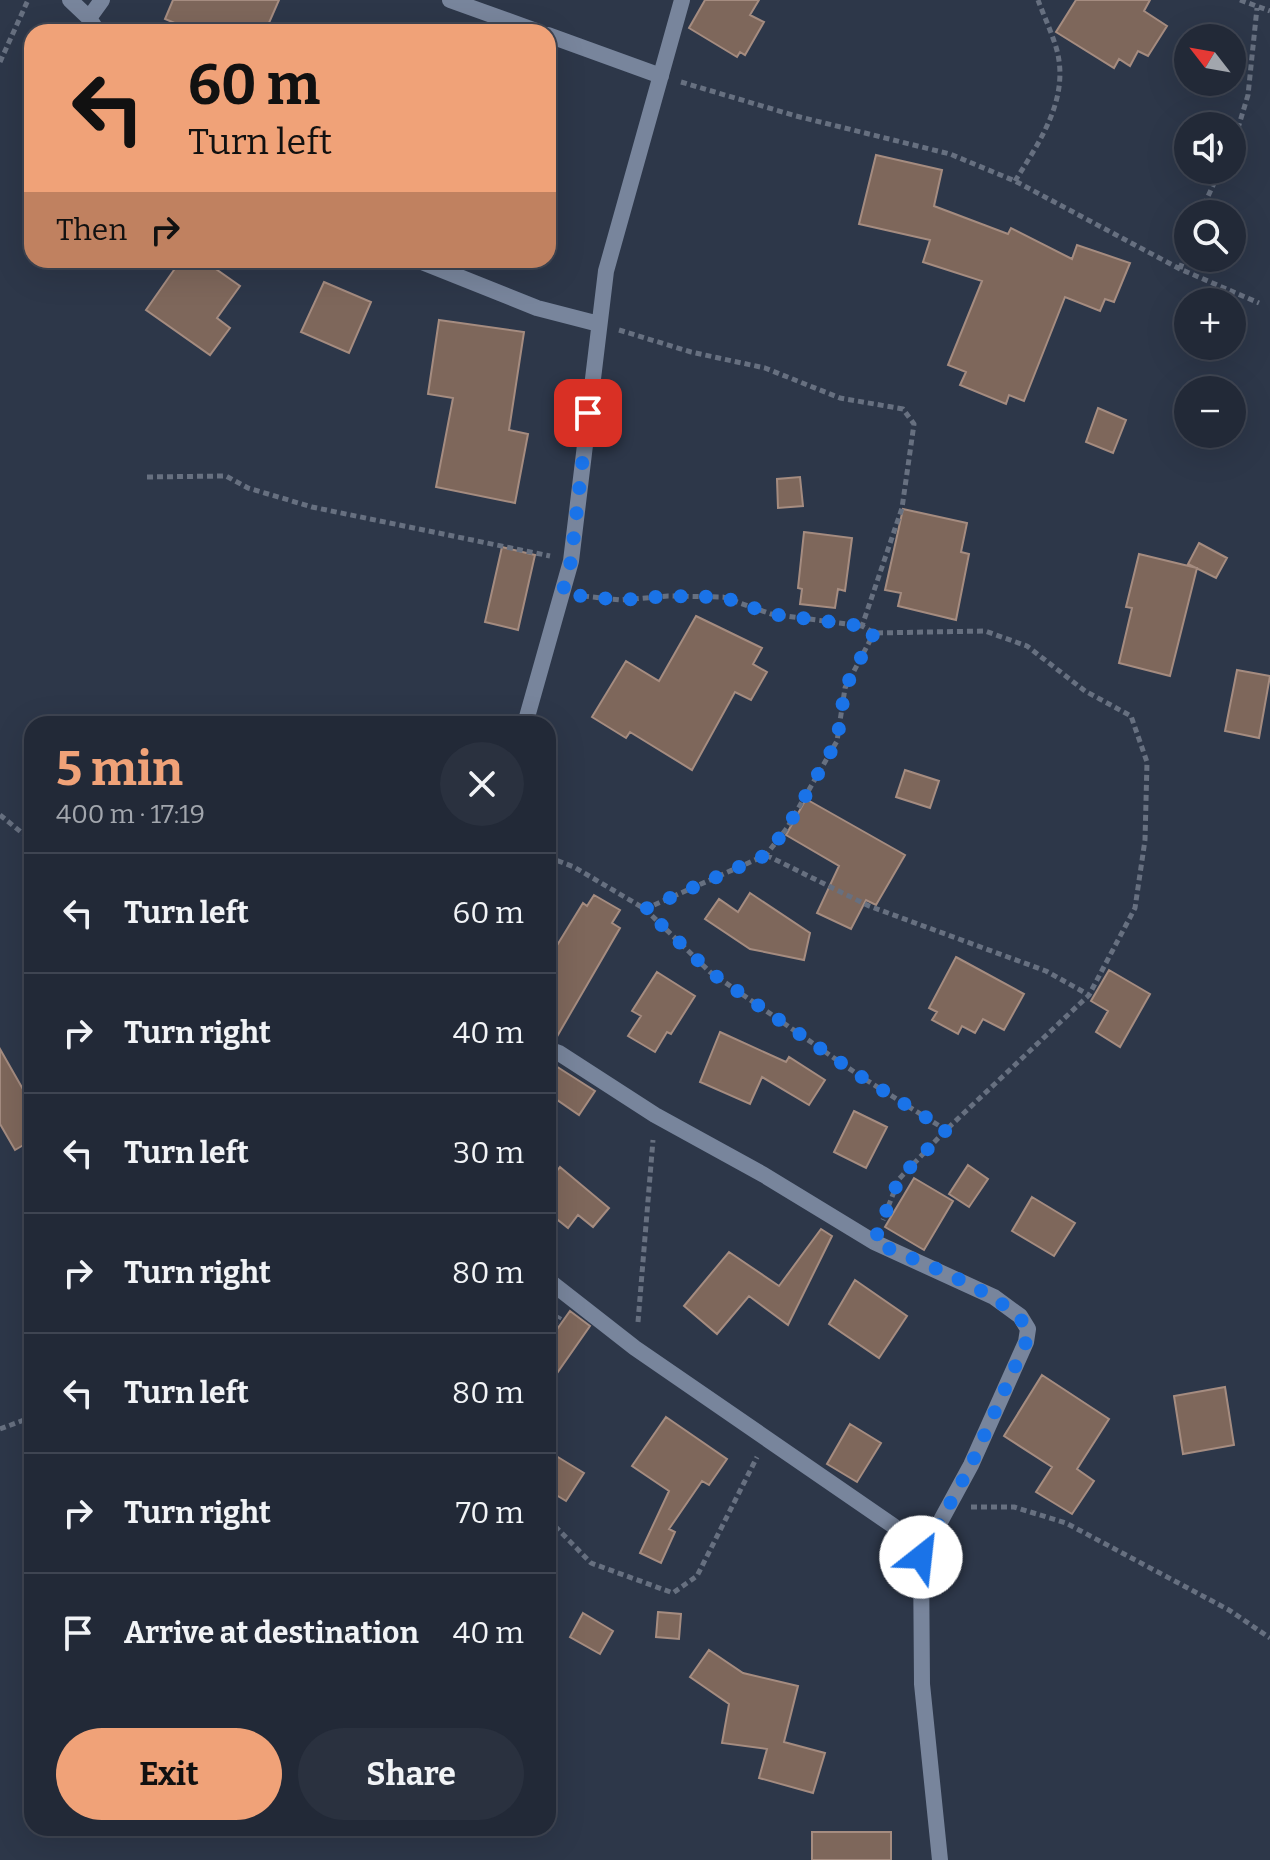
<!DOCTYPE html>
<meta charset="utf-8">
<style>
:root{--surface:#222937;--page:#2a313f;--text:#f1f3f6;--muted:#a2a6ad;--line:#3f4552;--accent:#f0a278}
body{margin:0;font-family:Bitter,serif;background:var(--page);color:var(--text);height:100vh;display:flex;flex-direction:column;font-size:30px;white-space:nowrap}
*{box-sizing:border-box;margin:0}
p{font-size:26px;color:var(--muted)}
.icon{flex:none;width:44px;height:44px;fill:none;stroke:currentColor;stroke-width:2;stroke-linecap:round;stroke-linejoin:round}
.map{position:relative;flex:1;overflow:hidden}
.side{position:absolute;left:24px;top:716px;width:532px;height:1120px;display:flex;flex-direction:column;background:var(--surface);border-radius:24px;box-shadow:0 8px 32px #0002,0 0 0 2px var(--line)}
.side>*{flex:none}
.hud{position:absolute;left:24px;top:24px;width:532px;height:244px;border-radius:24px;box-shadow:0 8px 32px #0002,0 0 0 2px var(--line);background:#f0a278;color:#111;overflow:hidden}
.needle{width:52px;rotate:301deg}
.tools{position:absolute;left:1174px;top:24px;display:grid;gap:16px}
.tools a{display:grid;place-items:center;width:72px;height:72px;border-radius:50%;background:var(--surface);box-shadow:0 8px 32px #0002,0 0 0 2px var(--line);font-size:40px}
.pin{position:absolute;display:grid;place-items:center;width:68px;height:68px;color:#fff;margin:-34px;border-radius:16px;box-shadow:0 4px 12px #0006}
.me{position:absolute;width:88px;margin:-44px;rotate:29deg;stroke-linejoin:round;filter:drop-shadow(0 0 6px #0008)}
.turn{display:flex;align-items:center;gap:28px;height:168px;padding:0 32px;font-size:36px}
.turn .icon{width:104px;height:104px;stroke-width:2.5}
.turn b{display:block;font-size:56px;line-height:68px}
.then{display:flex;align-items:center;height:76px;padding:0 32px;background:#0003;gap:16px;font-size:30px}
.round{display:grid;place-items:center;flex:none;width:84px;height:84px;border-radius:42px;background:var(--page)}
.summary{display:flex;align-items:center;justify-content:space-between;height:136px;padding:0 32px}
h1{font-size:48px;font-weight:700;line-height:60px;color:var(--accent)}
.primary-button{display:flex;gap:16px;margin-top:auto;padding:16px 32px}
.primary-button a{flex:1;height:92px;border-radius:48px;background:var(--accent);color:#111;font-size:32px;font-weight:700;line-height:92px;text-align:center}
.primary-button a+a{background:var(--page);color:var(--text)}
ul{padding:0;list-style:none}
li{display:flex;align-items:center;gap:24px;height:120px;padding:0 32px;border-top:2px solid var(--line)}
li div{flex:1}
li b{display:block;font-size:30px}
li em{font-style:normal}
.map>svg:first-child{display:block}
.building{fill:#7e675b;stroke:#a58c80;stroke-width:2}
.lines{fill:none;stroke-linecap:round;stroke-linejoin:round}
.path{stroke:#677080;stroke-width:5;stroke-dasharray:6 4;stroke-linecap:butt}
.minor{stroke:#78859c;stroke-width:16}
.route{stroke:#1a73e8;stroke-width:14;stroke-dasharray:0 25.2}
</style>
<div class="map">
<svg width="1270" height="1860" viewBox="0 0 1270 1860">
<rect width="100%" height="100%" fill="#2d3749"/>
<path class="building" d="M173,0h106l-14,32h-69l-31,-13z
M705,0h54l-9,15 14,7 -19,33 -5,-3 -3,5 -48,-29z
M1076,0h74l-6,11 23,15 -19,30 -10,-5 -8,15 -11,-7 -5,9 -58,-36z
M876,155l66,15 -8,36 74,28 3,-6 61,31 5,-14 53,18 -16,39 -9,-3 -5,12 -35,-14 -41,104 -15,-6 -3,9 -46,-19 6,-13 -18,-7 34,-84 -59,-19 7,-22 -71,-16z
M181,260h22l37,26 -23,32 13,10 -20,27 -64,-45z
M324,282l47,20 -22,51 -48,-21z
M439,320l85,12 -15,98 19,4 -13,69 -79,-16 17,-89 -25,-4z
M1098,408l28,12 -13,33 -27,-11z
M800,477l3,29 -25,2 -1,-29z
M903,509l64,14 -6,29 8,2 -13,66 -58,-14 3,-13 -16,-3z
M804,532l48,6 -7,53 -7,-2 -3,19 -35,-4 2,-15 -4,-1z
M1199,543l28,15 -11,20 -28,-14z
M502,547l33,8 -17,75 -33,-8z
M1139,554l58,14 -27,108 -51,-13 13,-55 -6,-1z
M696,616l66,32 -9,16 14,8 -16,28 -16,-8 -43,78 -62,-38 -4,6 -34,-21 34,-56 33,20z
M1237,670l33,6 -11,62 -34,-7z
M905,770l34,11 -9,27 -34,-11z
M806,799l99,56 -29,50 -10,-5 -15,29 -34,-16 22,-47 -53,-31z
M750,893l60,40 -6,27 -54,-11 -45,-30 14,-20 19,13z
M594,895l26,15 -8,13 8,5 -65,112 -7,-2v-78l35,-57 4,3z
M956,957l68,37 -20,36 -21,-11 -8,14 -13,-7 -4,8 -26,-14 5,-8 -8,-4z
M1109,970l41,24 -30,53 -24,-15 12,-21 -17,-10z
M657,972l38,24 -24,38 -4,-2 -12,20 -27,-16 13,-20 -9,-5z
M720,1032l66,30 3,-5 36,23 -16,25 -47,-28 -12,27 -50,-22z
M0,1049l32,56v35l-17,10 -15,-26z
M548,1061l47,30 -16,24 -22,-15 -9,13z
M854,1111l33,16 -21,41 -32,-16z
M968,1165l20,14 -19,28 -20,-13z
M560,1167l49,41 -16,19 -15,-12 -10,13 -20,-16v-30z
M914,1178l39,23 -29,49 -39,-23z
M1032,1197l43,26 -21,33 -42,-25z
M821,1229l11,7 -44,89 -39,-29 -32,38 -33,-28 45,-54 50,34z
M855,1280l52,36 -28,42 -50,-34z
M570,1311l20,15 -42,60v-44z
M1042,1375l67,44 -32,50 17,12 -22,33 -36,-22 16,-25 -48,-31z
M1225,1387l9,58 -51,9 -9,-58z
M666,1417l61,42 -18,26 -7,-4 -33,48 6,3 -14,31 -21,-10 29,-62 -37,-25z
M850,1424l31,19 -24,39 -30,-18z
M548,1451l36,22 -18,28 -18,-11z
M658,1612l23,2 -2,25 -23,-2z
M583,1613l30,18 -13,23 -30,-17z
M709,1650l34,23 55,13 -14,56 41,11 -12,40 -54,-15 8,-29 -45,-6 7,-39 -39,-27z
M812,1832h79v28h-79z"/>
<g class="lines">
<path class="path" d="M1240,0l30,11
M0,62l28,-62
M681,82l115,34 154,38 65,27 165,88 79,34
M1232,148l16,-53 9,-87
M1015,181c25,-40 56,-84 41,-134 -5,-16 -12,-31 -18,-47
M1200,214l20,-44
M1180,269l8,-23
M619,330l72,22 74,16 75,30 63,11 11,15 -12,84 -40,118
M147,477l79,-1 22,12 64,19 238,49
M583,596l38,4 47,-4 55,1 48,17 91,12 12,7 111,-2 42,15 58,45 46,25 16,46 -2,78 -10,68 -46,87 -143,135 -47,49 -16,41
M0,815l32,26
M766,855l103,51 177,65 43,24
M548,857l26,10 71,42 65,63 150,104 86,54
M645,909l121,-54 21,-27 50,-87 8,-53 29,-55
M638,1322l15,-182
M548,1336l12,-20
M0,1429l32,-12
M971,1507h43l52,16 163,87 41,28
M548,1519l43,44 82,30 24,-17 60,-119"/>
<path class="minor" d="M70,0l19,18 9,14
M450,0l89,32
M89,18l13,-18
M548,35l113,41
M417,260l120,48 62,16
M525,724l46,-163 35,-290 76,-271
M548,1049l11,4 96,62 109,60 110,67 120,55 26,19 8,13 -2,13 -55,123 -50,92
M548,1280l87,68 260,179 26,26 1,131 18,176"/>
</g>
<g class="lines">
<path class="route" d="M588,413l-17,148 -9,33 59,6 47,-4 55,1 48,17 91,12 12,7 -29,55 -8,53 -50,87 -21,27 -121,54 65,63 150,104 86,54 -47,49 -25,63c41,19 131,50 154,87l-2,13 -55,123 -50,92"/>
</g>
</svg>
<div class="tools">
<a><svg class="needle" viewBox="-14 -14 28 28"><path d="M0-13l5 13h-10z" fill="#e53935"/><path d="M0 13l5-13h-10z" fill="#a2a6ad"/></svg></a>
<a><svg class="icon" aria-label="sound" viewBox="0 0 24 24"><path d="M4 9h4l5-4v14l-5-4H4zM17 9q2 3 0 6"/></svg></a>
<a><svg class="icon" aria-label="search" viewBox="0 0 24 24"><circle cx="10" cy="10" r="6"/><path d="M15 15l6 6"/></svg></a>
<a>+</a>
<a>−</a>
</div>
<div class="pin" style="left:588px;top:413px;background:#d93025"><svg class="icon" aria-label="arrive" viewBox="0 0 24 24"><path d="M6 21V4h12l-3 4 3 4H6"/></svg></div>
<svg class="me" style="left:921px;top:1557px" viewBox="-20 -20 40 40"><circle r="19" fill="#fff"/><path d="M0-13L10 11 0 6-10 11z" fill="#1a73e8"/></svg>
<div class="hud">
<div class="turn"><svg class="icon" aria-label="left" viewBox="0 0 24 24"><path d="M17 20v-9H6M10 6l-5 5 5 5"/></svg><div><b>60 m</b>Turn left</div></div>
<div class="then">Then<svg class="icon" aria-label="right" viewBox="0 0 24 24"><path d="M7 20v-9h11M14 6l5 5-5 5"/></svg></div>
</div>
<section class="side">
<div class="summary"><div><h1>5 min</h1><p>400 m · 17:19</p></div><a class="round"><svg class="icon" aria-label="close" viewBox="0 0 24 24"><path d="M6 6l12 12M18 6L6 18"/></svg></a></div>
<ul>
<li><svg class="icon" aria-label="left" viewBox="0 0 24 24"><path d="M17 20v-9H6M10 6l-5 5 5 5"/></svg><div><b>Turn left</b></div><em>60 m</em></li>
<li><svg class="icon" aria-label="right" viewBox="0 0 24 24"><path d="M7 20v-9h11M14 6l5 5-5 5"/></svg><div><b>Turn right</b></div><em>40 m</em></li>
<li><svg class="icon" aria-label="left" viewBox="0 0 24 24"><path d="M17 20v-9H6M10 6l-5 5 5 5"/></svg><div><b>Turn left</b></div><em>30 m</em></li>
<li><svg class="icon" aria-label="right" viewBox="0 0 24 24"><path d="M7 20v-9h11M14 6l5 5-5 5"/></svg><div><b>Turn right</b></div><em>80 m</em></li>
<li><svg class="icon" aria-label="left" viewBox="0 0 24 24"><path d="M17 20v-9H6M10 6l-5 5 5 5"/></svg><div><b>Turn left</b></div><em>80 m</em></li>
<li><svg class="icon" aria-label="right" viewBox="0 0 24 24"><path d="M7 20v-9h11M14 6l5 5-5 5"/></svg><div><b>Turn right</b></div><em>70 m</em></li>
<li><svg class="icon" aria-label="arrive" viewBox="0 0 24 24"><path d="M6 21V4h12l-3 4 3 4H6"/></svg><div><b>Arrive at destination</b></div><em>40 m</em></li>
</ul>
<div class="primary-button"><a>Exit</a><a>Share</a></div>
</section>
</div>
